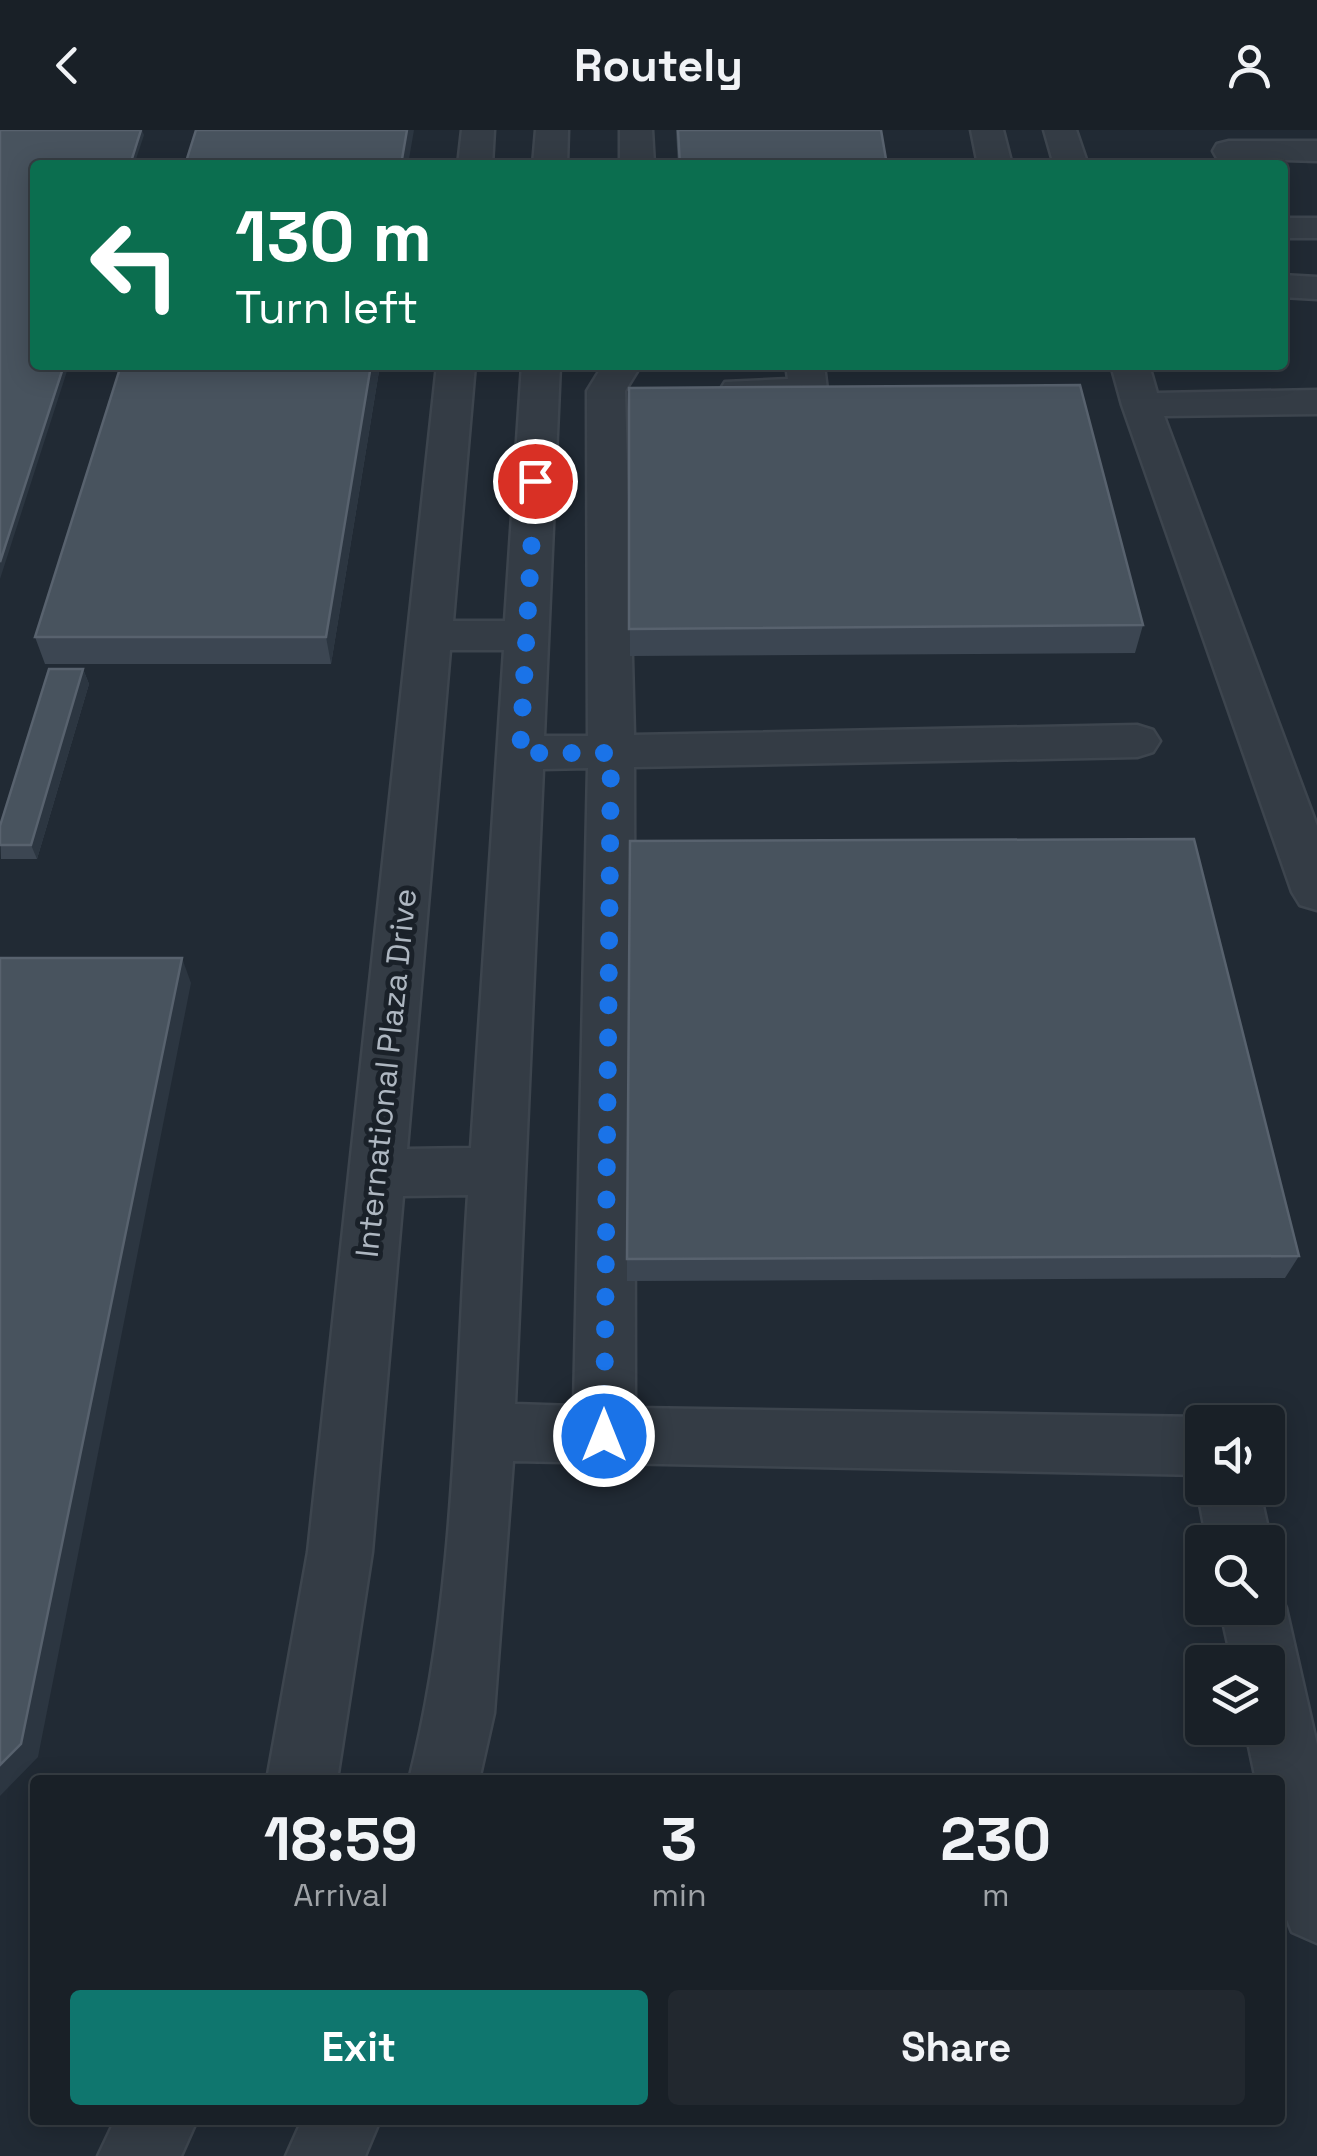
<!DOCTYPE html>
<style>
:root{--surface:#192027;--page:#22282f;--text:#f1f3f6;--muted:#9fa3a7;--line:#373e44;--accent:#0f766e}
body{margin:0;font-family:"Space Grotesk",sans-serif;background:var(--page);color:var(--text);height:100vh;display:flex;flex-direction:column;font-size:38px;white-space:nowrap}
*{box-sizing:border-box;margin:0}
p{font-size:32px;color:var(--muted)}
.icon{flex:none;width:55px;height:55px;fill:none;stroke:currentColor;stroke-width:2;stroke-linecap:round;stroke-linejoin:round}
.map{position:relative;flex:1;overflow:hidden}
.panel{position:absolute;left:30px;top:1645px;width:1255px;height:350px;display:flex;flex-direction:column;background:var(--surface);border-radius:10px;box-shadow:0 5px 25px #0003,0 0 0 2px var(--line)}
.panel>*{flex:none}
.banner{position:absolute;left:30px;top:30px;width:1258px;height:210px;border-radius:10px;box-shadow:0 5px 25px #0003,0 0 0 2px var(--line);background:#0b6e4f;color:#fff;overflow:hidden}
.fabs{position:absolute;left:1185px;top:1275px;display:grid;gap:20px}
.fabs a{display:grid;place-items:center;width:100px;height:100px;border-radius:10px;background:var(--surface);box-shadow:0 5px 25px #0003,0 0 0 2px var(--line);font-size:50px}
.pin{position:absolute;display:grid;place-items:center;width:85px;height:85px;color:#fff;margin:-42px;border:5px solid #fff;border-radius:50%;box-shadow:0 2px 10px #0007}
.me{position:absolute;width:110px;margin:-55px;rotate:0deg;stroke-linejoin:round;filter:drop-shadow(0 0 8px #0008)}
.turn{display:flex;align-items:center;gap:35px;height:210px;padding:0 40px;font-size:45px}
.turn .icon{width:130px;height:130px;stroke-width:2.5}
.turn b{display:block;font-size:70px;line-height:85px}
.eta{display:flex;justify-content:space-evenly;align-items:center;height:170px;text-align:center}
.eta b{font-size:60px;font-weight:700;line-height:70px}
.primary-button{display:flex;gap:20px;margin-top:auto;padding:20px 40px}
.primary-button a{flex:1;height:115px;border-radius:10px;background:var(--accent);color:#fff;font-size:40px;font-weight:700;line-height:115px;text-align:center}
.primary-button a+a{background:var(--page);color:var(--text)}
header{display:flex;justify-content:space-between;align-items:center;height:130px;padding:0 40px;background:var(--surface);font-size:45px;font-weight:700}
.map>svg:first-child{display:block}
.lines{fill:none;stroke-linecap:round;stroke-linejoin:round}
.minor-casing{stroke:#3d454e;stroke-width:5}
.minor{fill:#343c45;fill-rule:evenodd}
.wall{fill:#3c4652}
.shaded-wall{fill:#2c3641}
.building{fill:#48535e;stroke:#58626e;stroke-width:2.5}
.route{stroke:#1a73e8;stroke-width:18;stroke-dasharray:0 32.4}
.labels{text-anchor:middle;stroke-width:10;stroke-linejoin:round;paint-order:stroke}
.street-label{font-size:32px;fill:#aeb7c1;stroke:#1a2129}
</style>
<header><svg class="icon" aria-label="back" viewBox="0 0 24 24"><path d="M15 5l-7 7 7 7"/></svg>Routely<svg class="icon" aria-label="person" viewBox="0 0 24 24"><circle cx="12" cy="8" r="4"/><path d="M4 21q1-7 8-7t8 7"/></svg></header>
<div class="map">
<svg width="1317" height="2026" viewBox="0 0 1317 2026">
<rect width="100%" height="100%" fill="#212a34"/>
<g class="lines">
<defs>
<path id="minor" d="M462,0h32l-2,35h-34z
M536,0h32l-1,35h-34z
M620,0h32l2,35h-34z
M971,0h32l9,35h-34z
M1044,0h32l12,35h-34z
M1229,11h88v20l-100,-3 -4,-7 4,-7z
M1282,88h35v20h-35z
M1282,145l35,2v22l-35,-2z
M437,235h38l-22,256h52l17,-256h38l-16,371h44l-1,-345 16,-26h38l-16,26 9,344 503,-10 16,5 7,11 -7,11 -16,5 -503,10 1,641 567,9 14,5h-14v53l-689,-14 -19,252 -15,67h-70c48,-189 46,-391 59,-585l-65,1 -31,356 -35,228h-70l41,-228zM450,520h54l-33,498 -64,1zM588,638l-14,638 -59,-2 28,-635z
M786,235h38l3,25 -5,8 -14,3 -83,-3 -5,-8 5,-8 63,-3z
M1111,235h38l8,28 160,-3v24l-153,2 153,410v84l-17,-5 -8,-13 -170,-487z
M1202,1345v13h57l12,54 -3,8v-8h-61l-10,-54z
M1268,1452l8,3 10,23 31,137v198l-25,-11 -12,-30v-122h-24l-11,-52h23v-66h-36l-12,-54h48z
M115,1990h82l-16,36h-83z
M302,1990h78l-15,36h-79z"/>
</defs>
<use href="#minor" class="minor-casing"/>
<use href="#minor" class="minor"/>
</g>
<path class="wall" d="M676,0h205l6,35h-209z
M121,235h259l-49,299h-286l-10,-27z
M629,258l514,237 -8,28 -505,3z
M83,539l6,15 -52,175h-36l-1,-33z
M1299,1126l-14,22 -658,3v-22z"/>
<path class="shaded-wall" d="M141,0h1l2,5 -10,30h-4z
M407,0h7l-6,35h-7z
M64,235h5l-69,214v-17z
M371,235h9l-49,299 -5,-27z
M83,539l6,15 -52,175 -6,-14z
M182,828l9,25 -153,774 -38,39v-31z"/>
<path class="building" d="M0,0h141l-11,35h-95v200h29l-64,197z
M196,0h211l-6,35h-216z
M678,0h203l6,35h-207z
M121,235h250l-45,272h-291z
M1080,255l63,240 -514,4v-241z
M49,539h34l-52,176h-31v-19z
M1194,709l105,417 -672,3 3,-418z
M0,828h182l-161,786 -21,21z"/>
<g class="lines">
<path class="route" d="M535,351l-15,272h91l-7,683"/>
</g>
<g class="labels">
<g class="street-label">
<text transform="translate(386 943) rotate(-84)" y="11">International Plaza Drive</text>
</g>
</g>
</svg>
<div class="fabs">
<a><svg class="icon" aria-label="sound" viewBox="0 0 24 24"><path d="M4 9h4l5-4v14l-5-4H4zM17 9q2 3 0 6"/></svg></a>
<a><svg class="icon" aria-label="search" viewBox="0 0 24 24"><circle cx="10" cy="10" r="6"/><path d="M15 15l6 6"/></svg></a>
<a><svg class="icon" aria-label="layers" viewBox="0 0 24 24"><path d="M12 4l9 5-9 5-9-5zM3 14l9 5 9-5"/></svg></a>
</div>
<div class="pin" style="left:535px;top:351px;background:#d93025"><svg class="icon" aria-label="arrive" viewBox="0 0 24 24"><path d="M6 21V4h12l-3 4 3 4H6"/></svg></div>
<svg class="me" style="left:604px;top:1306px" viewBox="-20 -20 40 40"><circle r="17" fill="#1a73e8" stroke="#fff" stroke-width="3"/><path d="M0-11L8 9 0 5-8 9z" fill="#fff"/></svg>
<div class="banner">
<div class="turn"><svg class="icon" aria-label="left" viewBox="0 0 24 24"><path d="M17 20v-9H6M10 6l-5 5 5 5"/></svg><div><b>130 m</b>Turn left</div></div>
</div>
<section class="panel">
<div class="eta">
<div><b>18:59</b><p>Arrival</p></div>
<div><b>3</b><p>min</p></div>
<div><b>230</b><p>m</p></div>
</div>
<div class="primary-button"><a>Exit</a><a>Share</a></div>
</section>
</div>
